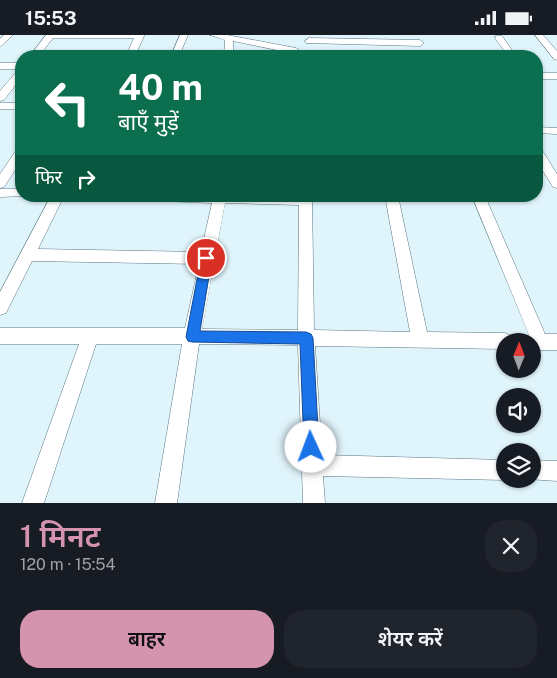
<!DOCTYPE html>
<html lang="hi">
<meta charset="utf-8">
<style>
:root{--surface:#171b24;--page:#20242c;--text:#f1f3f6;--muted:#9ea1a6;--accent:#d494ae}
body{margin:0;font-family:"Public Sans","Noto Sans Devanagari",sans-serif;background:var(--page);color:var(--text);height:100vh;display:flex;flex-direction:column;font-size:19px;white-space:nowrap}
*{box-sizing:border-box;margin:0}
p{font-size:16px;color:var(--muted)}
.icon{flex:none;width:28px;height:28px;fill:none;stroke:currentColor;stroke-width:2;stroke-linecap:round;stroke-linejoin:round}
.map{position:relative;height:468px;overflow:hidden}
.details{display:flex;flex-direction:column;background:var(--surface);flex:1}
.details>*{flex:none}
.banner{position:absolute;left:15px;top:15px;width:528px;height:152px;border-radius:20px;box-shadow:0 1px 4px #0004;background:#0b6e4f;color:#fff;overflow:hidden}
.needle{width:32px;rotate:1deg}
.controls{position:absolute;left:496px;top:298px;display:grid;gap:10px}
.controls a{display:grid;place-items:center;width:45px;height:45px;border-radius:50%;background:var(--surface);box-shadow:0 1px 4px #0004;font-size:25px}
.pin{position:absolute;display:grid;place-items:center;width:42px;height:42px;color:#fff;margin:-21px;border:2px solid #fff;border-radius:50%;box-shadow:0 1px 5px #0007}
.me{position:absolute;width:55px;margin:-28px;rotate:358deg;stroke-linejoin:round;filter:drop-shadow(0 0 4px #0008)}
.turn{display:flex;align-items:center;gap:18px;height:105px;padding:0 20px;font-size:22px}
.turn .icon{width:65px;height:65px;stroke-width:2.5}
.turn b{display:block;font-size:35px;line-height:42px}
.then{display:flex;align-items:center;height:48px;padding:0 20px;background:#0003;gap:10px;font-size:19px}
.round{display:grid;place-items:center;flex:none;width:52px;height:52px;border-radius:20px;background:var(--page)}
.overview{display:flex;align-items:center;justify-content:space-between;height:85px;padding:0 20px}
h1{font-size:30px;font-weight:600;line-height:38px;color:var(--accent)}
.button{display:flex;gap:10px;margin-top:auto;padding:10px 20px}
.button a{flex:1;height:58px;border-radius:20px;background:var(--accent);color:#111;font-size:20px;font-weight:600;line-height:58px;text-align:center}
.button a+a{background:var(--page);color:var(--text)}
.status{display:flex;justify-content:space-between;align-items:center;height:35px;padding:0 25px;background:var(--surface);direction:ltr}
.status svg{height:14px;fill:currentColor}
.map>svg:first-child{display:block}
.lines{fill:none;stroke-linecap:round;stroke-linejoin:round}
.street-casing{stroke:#587783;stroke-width:1}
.street{fill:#fff;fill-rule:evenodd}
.route{fill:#1a73e8;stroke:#114b97}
</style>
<div class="status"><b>15:53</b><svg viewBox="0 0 49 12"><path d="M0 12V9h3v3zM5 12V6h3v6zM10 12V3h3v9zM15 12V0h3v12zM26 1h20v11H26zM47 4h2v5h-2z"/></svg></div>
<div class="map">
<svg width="557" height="468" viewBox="0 0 557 468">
<rect width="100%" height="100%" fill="#e0f4fb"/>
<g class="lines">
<defs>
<path id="street" d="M4,0h9l-13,12v-8z
M46,0h98v1l-9,20h-9l8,-18h-81l-14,18h-9z
M180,0h8l-9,21h-8z
M210,0h17l69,13 4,3 -4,3 -63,-13v15h-9l1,-16z
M535,0h8l14,16v9l-3,-1z
M496,1h6l14,20h-8l-13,-18z
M309,3l111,2 4,3 -4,3 -114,-3 -1,-2z
M0,28h21v6h-21z
M21,34v9l-17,22 -4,1v-10l18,-21z
M536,38h21v6h-21z
M0,68h21v6h-21z
M536,92l21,1v6l-21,-1z
M536,111l4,1 17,27v14l-4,-1 -17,-27z
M21,113v13l-17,26 -4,1v-14l17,-25z
M0,154h21v7h4l-25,1z
M51,161h13l-26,53 163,3 11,-49 -75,-3 -6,-4h181l2,134 96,2 -25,-136h13l29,136 78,1 6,3 3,5h-9v8l-190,-3 7,109 183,5v19h4l-4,1 -182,-4 2,27h-22l-5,-158 -99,-1 -22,159h-22l27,-159h-86l-52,159h-22l57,-159h-79v-16h185l14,-64 -167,-3 -26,52 -6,2v-23zM225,168l74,2 -1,125 -96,-1z
M472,161h13l60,138h12v16h-25v-9h-8l5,-6z
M532,425l25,1v20l-29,-2h4z"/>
</defs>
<use href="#street" class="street-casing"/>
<use href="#street" class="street"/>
</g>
<path class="route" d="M206,218l6,5 -12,73 106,1 5,2 2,4 6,109 -2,6 -6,2 -5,-2 -2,-6 -4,-103 -108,-2 -4,-1 -2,-4 15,-79z"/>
</svg>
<div class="controls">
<a><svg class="needle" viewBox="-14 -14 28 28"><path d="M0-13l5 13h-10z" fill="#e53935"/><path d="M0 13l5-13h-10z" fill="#9ea1a6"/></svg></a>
<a><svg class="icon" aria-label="sound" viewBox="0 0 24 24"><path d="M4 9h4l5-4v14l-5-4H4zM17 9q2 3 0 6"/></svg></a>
<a><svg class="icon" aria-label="layers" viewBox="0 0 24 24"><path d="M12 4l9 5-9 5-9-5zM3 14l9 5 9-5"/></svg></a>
</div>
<div class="pin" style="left:206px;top:223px;background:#d93025"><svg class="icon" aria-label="arrive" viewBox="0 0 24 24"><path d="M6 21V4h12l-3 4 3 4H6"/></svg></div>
<svg class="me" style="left:311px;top:412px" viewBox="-20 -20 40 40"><circle r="19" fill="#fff"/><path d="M0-13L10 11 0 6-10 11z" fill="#1a73e8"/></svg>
<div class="banner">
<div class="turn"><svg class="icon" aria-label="left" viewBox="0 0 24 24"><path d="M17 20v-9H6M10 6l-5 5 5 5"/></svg><div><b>40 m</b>बाएँ मुड़ें</div></div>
<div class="then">फिर<svg class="icon" aria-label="right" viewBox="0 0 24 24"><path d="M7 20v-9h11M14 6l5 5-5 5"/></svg></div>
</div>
</div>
<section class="details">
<div class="overview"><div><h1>1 मिनट</h1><p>120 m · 15:54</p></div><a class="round"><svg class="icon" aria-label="close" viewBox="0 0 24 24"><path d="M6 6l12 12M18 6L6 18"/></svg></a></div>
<div class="button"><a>बाहर</a><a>शेयर करें</a></div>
</section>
